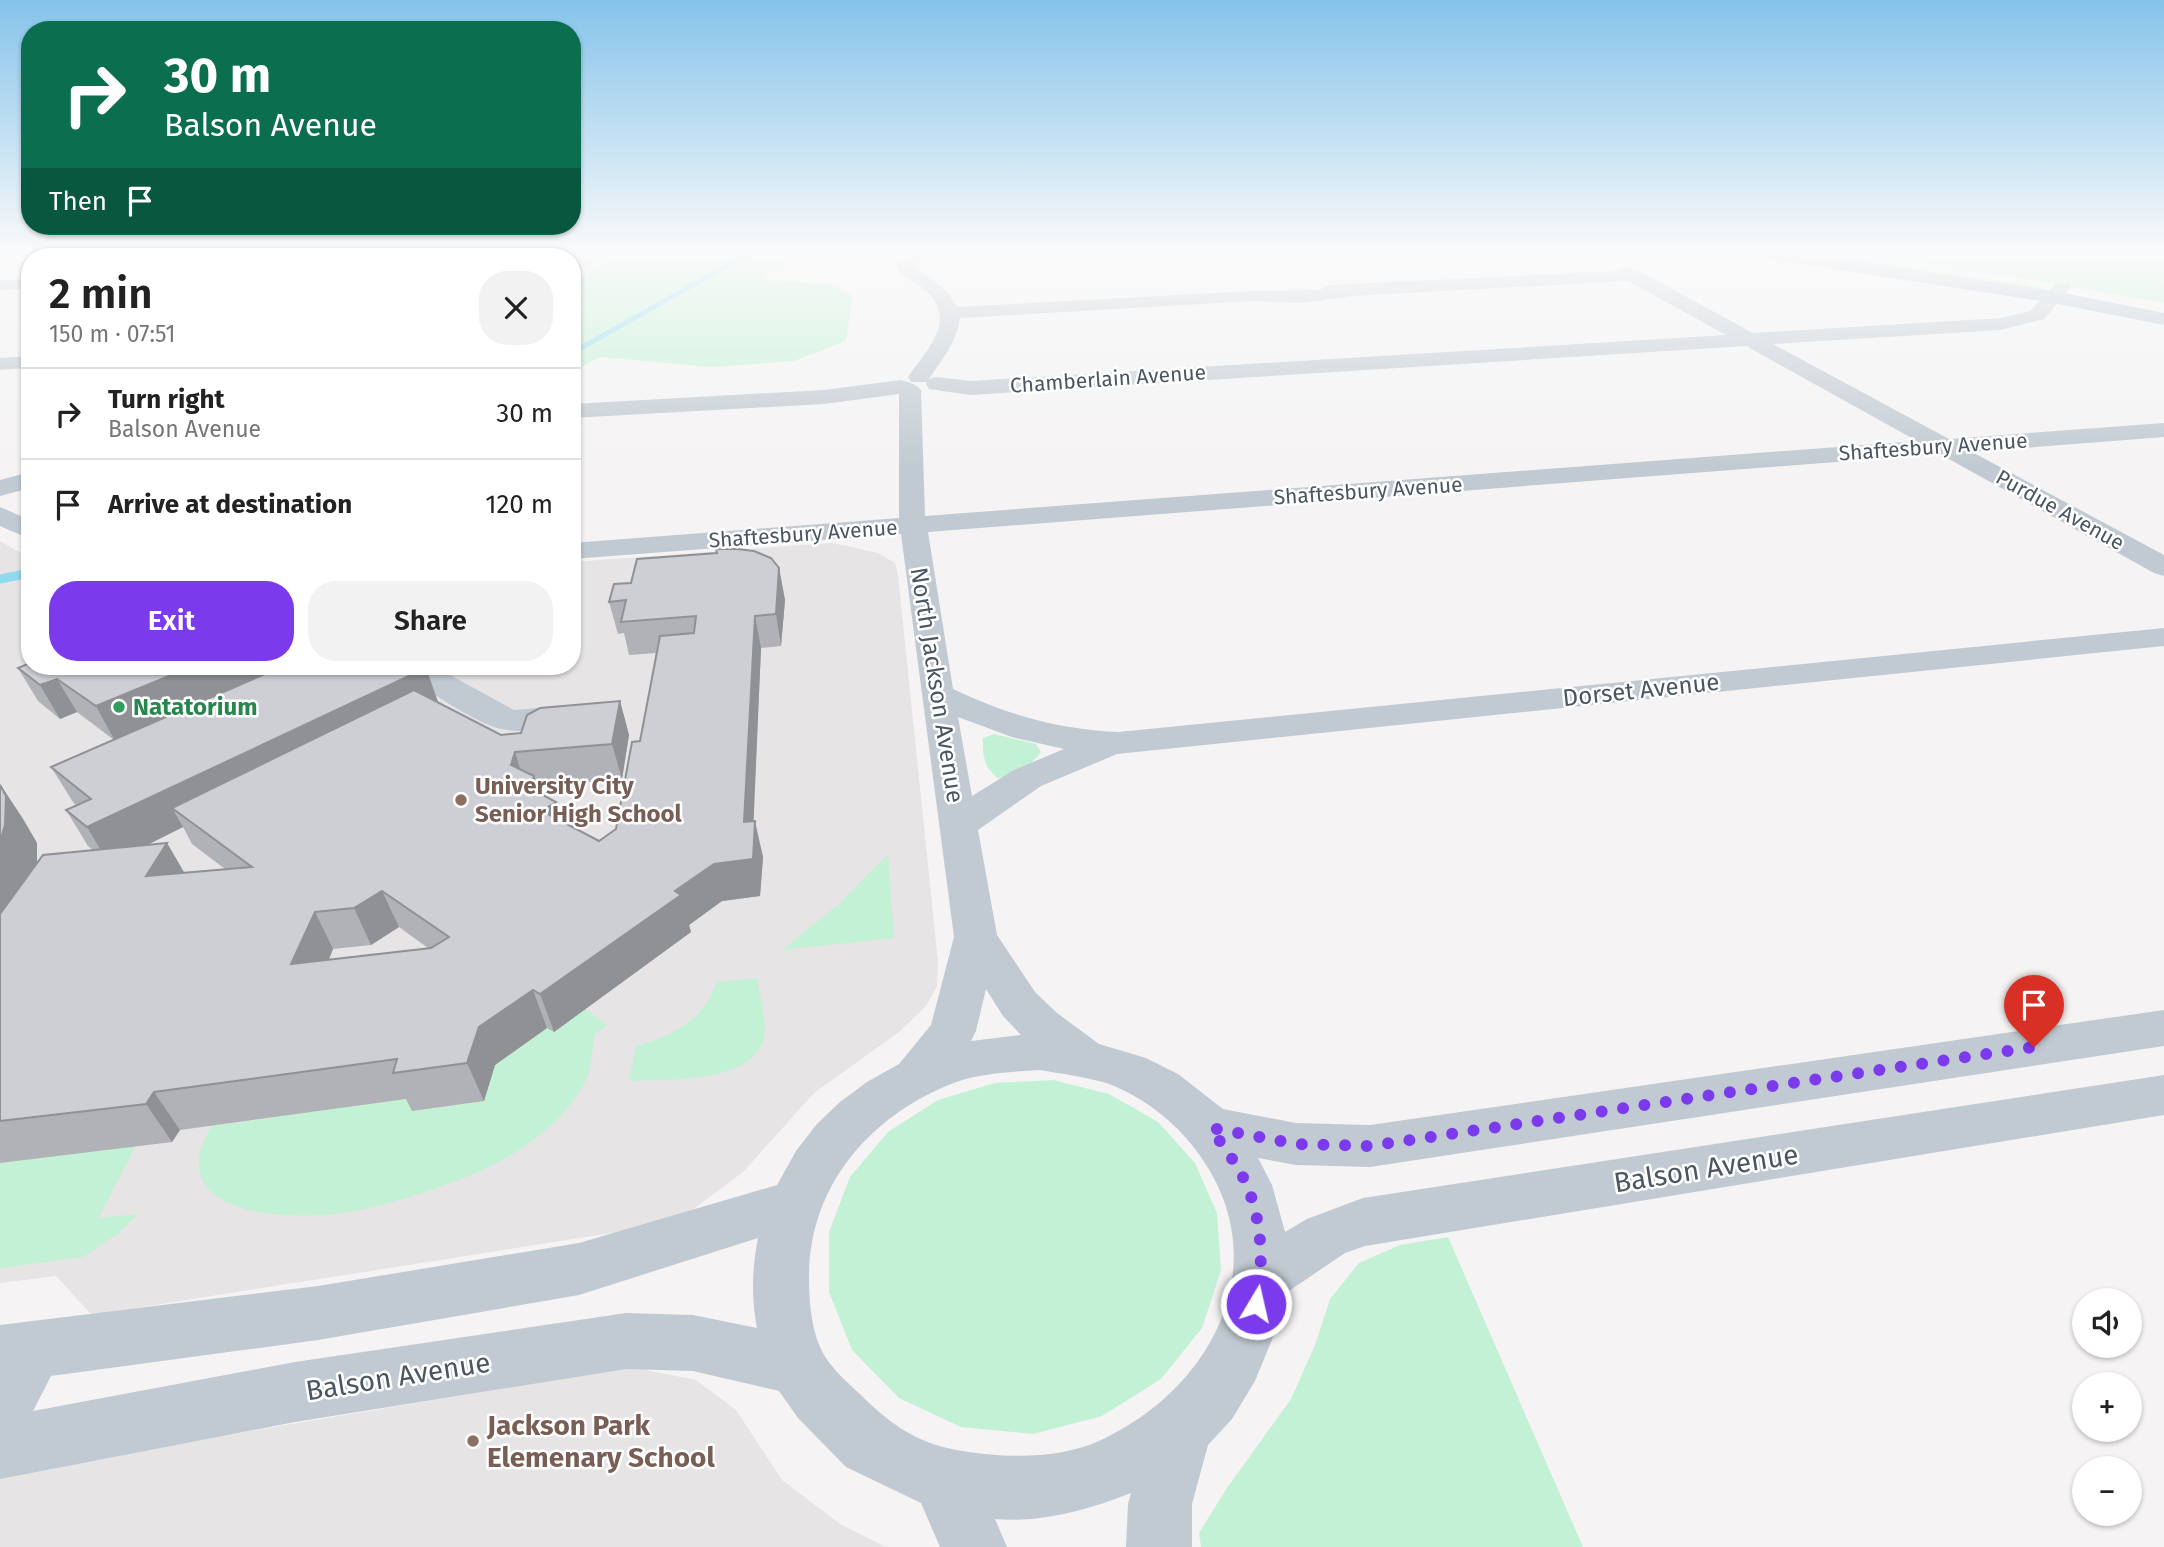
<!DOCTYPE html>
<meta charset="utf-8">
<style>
:root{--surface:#fff;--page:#f2f2f2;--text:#222;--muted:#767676;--line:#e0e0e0;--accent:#7c3aed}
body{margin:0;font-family:"Fira Sans",sans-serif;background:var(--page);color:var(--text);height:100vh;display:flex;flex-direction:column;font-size:26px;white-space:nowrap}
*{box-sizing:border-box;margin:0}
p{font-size:23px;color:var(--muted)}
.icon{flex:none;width:38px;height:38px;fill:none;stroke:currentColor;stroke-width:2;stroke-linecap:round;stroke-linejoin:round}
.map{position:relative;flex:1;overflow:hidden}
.details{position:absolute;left:21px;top:248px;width:560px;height:427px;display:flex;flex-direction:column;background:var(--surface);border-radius:28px;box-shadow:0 2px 5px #0004}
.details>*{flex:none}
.guide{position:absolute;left:21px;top:21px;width:560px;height:214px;border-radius:28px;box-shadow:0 2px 5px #0004;background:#0b6e4f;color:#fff;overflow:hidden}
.buttons{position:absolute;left:2072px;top:1288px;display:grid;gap:14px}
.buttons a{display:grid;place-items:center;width:70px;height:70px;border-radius:50%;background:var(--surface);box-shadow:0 2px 5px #0004;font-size:35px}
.pin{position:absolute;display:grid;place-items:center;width:60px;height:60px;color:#fff;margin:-72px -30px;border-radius:50% 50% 50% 0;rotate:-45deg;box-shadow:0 0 7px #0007}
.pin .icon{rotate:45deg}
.me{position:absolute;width:77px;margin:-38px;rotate:9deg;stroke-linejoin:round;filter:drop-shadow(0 0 5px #0008)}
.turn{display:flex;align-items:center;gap:24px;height:147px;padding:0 28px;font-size:32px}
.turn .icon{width:91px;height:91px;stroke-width:2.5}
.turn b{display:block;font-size:49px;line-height:60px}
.then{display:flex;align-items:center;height:66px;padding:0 28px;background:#0003;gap:14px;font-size:26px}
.round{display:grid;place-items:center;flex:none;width:74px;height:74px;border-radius:28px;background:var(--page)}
.head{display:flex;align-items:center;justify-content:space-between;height:119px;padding:0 28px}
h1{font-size:42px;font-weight:600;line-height:52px}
.action{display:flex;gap:14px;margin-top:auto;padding:14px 28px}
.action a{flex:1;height:80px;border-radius:28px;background:var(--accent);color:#fff;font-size:28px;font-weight:600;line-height:80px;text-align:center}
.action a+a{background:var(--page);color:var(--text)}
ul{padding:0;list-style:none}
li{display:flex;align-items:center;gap:21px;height:91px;padding:0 28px;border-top:2px solid var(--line)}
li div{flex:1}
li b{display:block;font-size:26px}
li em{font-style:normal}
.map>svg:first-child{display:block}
.education{fill:#e6e4e5}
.green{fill:#c3f1d5}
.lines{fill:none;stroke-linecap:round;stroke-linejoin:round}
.stream-far1{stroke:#90daee;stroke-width:5}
.stream{stroke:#90daee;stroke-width:9}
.minor{fill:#c1cad2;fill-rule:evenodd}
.major{fill:#b3c2d1;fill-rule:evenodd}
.wall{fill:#b0b2b7;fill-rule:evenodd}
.shaded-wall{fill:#909195}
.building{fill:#cdcfd5;stroke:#909195;stroke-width:2;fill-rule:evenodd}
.route{stroke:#7c3aed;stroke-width:12;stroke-dasharray:0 21.6}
.leisure-dot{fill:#2e9e5b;stroke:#fff;stroke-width:2.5}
.education-dot{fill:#8d6e63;stroke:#fff;stroke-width:2.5}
.labels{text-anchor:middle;stroke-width:5;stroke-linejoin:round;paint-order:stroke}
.far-street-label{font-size:21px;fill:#4a5661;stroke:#fff}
.street-label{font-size:24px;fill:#4a5661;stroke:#fff}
.leisure-label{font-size:24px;font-weight:bold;fill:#27864d;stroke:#fff;text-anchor:start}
.education-label{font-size:24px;font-weight:bold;fill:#785e54;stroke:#fff;text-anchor:start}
.near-street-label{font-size:28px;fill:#4a5661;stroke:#fff}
.near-education-label{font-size:28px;font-weight:bold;fill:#785e54;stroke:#fff;text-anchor:start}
</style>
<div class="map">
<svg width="2164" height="1547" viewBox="0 0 2164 1547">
<rect width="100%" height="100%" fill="#f5f3f3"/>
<path class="education" d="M0,541l30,17v109h542v-105l260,-19 46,10 17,10 3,12 40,387 -1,24 -11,20 -27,26 -85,61 -71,79 -68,51 -571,90h-14l-34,-37 -56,7z
M630,1367l66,13 40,30 46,70 58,44 46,23h-886v-74z"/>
<path class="green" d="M629,251h179v2h19l-2,7 -34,2 -31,17 71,6 22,10 -7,46 -52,20 -82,6 -112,-10 -28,15v-92z
M1770,251h37l238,37 -4,3z
M1837,251h327v52l-142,-25z
M994,734l42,10 5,8c-10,14 -26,23 -43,26 -14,-10 -16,-24 -15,-40z
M888,854l6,84 -112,12 58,-47z
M757,978c3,18 10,41 7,59 -9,47 -98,42 -135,44l7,-35c36,-10 68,-26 81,-64z
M585,1009l22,16 -12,9c-3,15 -3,38 -12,52 -18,31 -46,54 -77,72 -42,24 -125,51 -172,56 -40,4 -142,4 -135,-58 2,-10 8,-21 12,-30l205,-29 79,-32 52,-37 7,4z
M1053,1080l56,14 49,28 37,41 22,50 4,57 -19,58 -41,51 -59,37 -69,18 -72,-7 -62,-29 -47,-48 -23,-58v-60l21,-55 38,-45 50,-32 57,-17z
M136,1146l-38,72 40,-4 -19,19 -36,24 -83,11v-105z
M1448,1237l135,310h-382l-2,-14 28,-45 64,-89 24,-54 15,-46 29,-36 41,-18z"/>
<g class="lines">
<path class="stream-far1" d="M572,353l181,-102"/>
<path class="stream" d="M0,579l30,-6"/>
<path class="minor" d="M120,251h12l2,3 -2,3h-19z
M594,251h20l-42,23v-12z
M923,251h34l-2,4 -34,6 -7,5 32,24 11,17 296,-16 68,-1 3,-4 6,-1 286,-14 8,-5 15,5 114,62 248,-15 29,-7 26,-28h12l3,4 -27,32 -43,11 -228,14 176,95 215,-16v14l-192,15 192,103v21l-10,-3 -214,-119 -1012,78 25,157c54,26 105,40 165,43l1046,-104v18l-1047,108 -76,32 -63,44 19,105 38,57 22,21 42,31 47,14 32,16 45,35 73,14 74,2 794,-115v36l-794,121 -74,-2 -38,-7 14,27 13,47 22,-13 56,-21 801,-123v40l-799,131 -20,7 -59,40 -8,32 -23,56 -23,38 -24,26 -16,59v43h-66l2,-43 3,-11c-43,17 -89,30 -136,26l12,28h-67l-19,-44 -75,-36 -48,-49 -19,-27 -86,-20 -67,-2 -331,53 -295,57v-154l318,-39 261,-43 198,-58 19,-34 20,-26 24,-23 27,-20 32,-18 32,-39 23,-88 -53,-403 -329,25v-16l327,-25v-124l-75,10 -252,14v-14l252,-14 77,-10c7,2 15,4 20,10l4,126 992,-75 -171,-95 -776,49 -41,-6 -3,-5 3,-5 8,-2 33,4 756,-46 -98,-54 -276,15 -50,7 -49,-2 -293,17c-3,25 -20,44 -33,64h-16l-3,-5c22,-31 53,-61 11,-92 -10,-7 -19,-8 -23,-21l14,-11zM958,717l54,20 52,12 -50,21 -42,26zM986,989l17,27 18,19 -50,6 5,-10zM1040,1070c23,4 47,7 69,14 34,13 65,37 86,65 85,110 20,239 -96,292 -44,20 -106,17 -152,7 -35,-8 -61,-28 -86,-53 -15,-14 -33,-29 -41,-48 -9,-21 -11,-47 -11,-70 0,-88 57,-157 137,-191 29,-13 63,-14 94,-16zM758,1238c-6,30 -7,60 -1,90l-64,-13 -67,-2 -331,49 -262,49 18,-35 267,-36 261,-45z
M30,279v10l-30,1v-10z
M30,356v12l-30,2v-12z
M30,472v16l-30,8v-16z
M0,507l30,13v19l-30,-13z
M400,667h35l79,43 61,-5 12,3 5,7 -5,7c-27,7 -66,14 -93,5 -26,-9 -62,-35 -87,-49z"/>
<path class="major" d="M1741,251h41l271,40 111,22v12l-111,-22 -303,-47z"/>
</g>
<path class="wall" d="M779,568l6,32 -4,46 -20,2 -8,173 10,36 -3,39 -38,5 -33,24 2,7 -137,100 -7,-4 -52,37 -11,36 -72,10 -6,-12 -226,31 -8,12 -172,21v-379l23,35 14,24v21l56,-14 -5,-4 -22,-36 11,-4 -4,-4 -22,-35 63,-27 -37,-28 -17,7 -22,-18 -20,-33 12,-1 396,1 12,34h-1l64,33 20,-2 99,-32 9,34 -7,44 -85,8 2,6 23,29 37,19 17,-12 24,-88 16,-88 -27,2 -5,-22 -6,1 -9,-32zM183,827l9,17 33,25 -41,4 -17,-30 -20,2zM399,927l29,21 -99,12 4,-11 38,-4z"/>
<path class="shaded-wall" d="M779,568l6,32 -4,46 -5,-32z
M755,616l6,32 -9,210 -8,-36z
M191,667h89l-165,74 -19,-35z
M426,668l12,34 -246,121 -20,-15 11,19 -74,37 -22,-37z
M57,679l20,33 -17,7 -20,-34z
M620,701l9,34 -7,44 -10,-35z
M515,752l11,36 -15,-23z
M534,776l10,33 12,-7 11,36 -13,9 -24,-59z
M0,784l23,35 14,24v29l-37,83z
M755,821l8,36 -3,39 -38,5 -33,24 2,7 -137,100 -14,-38 135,-103z
M167,843l21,36 -42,-3z
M382,891l17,36 -28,18 -17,-37z
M315,912l18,37 -22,52 -20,-37z
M533,990l14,38 -52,37 -11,36 -17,-38 12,-36z
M154,1092l26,38 -8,12 -26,-38z"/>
<path class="building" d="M716,549h21l17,2 17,7 8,10 -3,46 -21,2 -11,206 11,-1 -2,38 -39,5 -39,27 6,4 -141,99 -7,-4 -54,37 -12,36 -74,10 4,-14 -243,33 -8,12 -146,17v-207l43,-59 124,-12 -21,33 106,-9 -80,-59 242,-118 87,45 20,-2 6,-18 13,-7 80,-7 -8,43 -97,8 -4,13 23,11 -4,12 26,14 -14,9 57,30 17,-12 16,-87 8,-1 20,-105 34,-3 2,-17 -75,6 5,-22 -17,2 5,-18 17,-1 6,-24 80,-6zM382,891l67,46 -18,11 -140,16 24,-52 39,-4z
M30,663v4h161l-95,39 -39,-27 -17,6 -22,-17z
M281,667h142l3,1 -339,159 -21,-17 25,-11 -40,-32z
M0,785l6,11 -1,29 -5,17z"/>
<linearGradient id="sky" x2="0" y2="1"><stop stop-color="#85c3ea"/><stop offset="0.54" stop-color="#fafafa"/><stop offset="1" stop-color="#fafafa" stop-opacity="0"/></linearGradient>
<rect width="2164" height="467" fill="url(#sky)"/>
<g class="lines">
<path class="route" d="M1256,1304c9,-43 6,-95 -17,-134 -8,-14 -19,-28 -28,-42l85,16 74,2 664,-99"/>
</g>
<circle class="leisure-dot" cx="119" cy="707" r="7"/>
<g class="education-dot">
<circle cx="461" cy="800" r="7"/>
<circle cx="473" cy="1441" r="7"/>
</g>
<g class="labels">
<g class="far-street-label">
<text transform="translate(1108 379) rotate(-4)" y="7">Chamberlain Avenue</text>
<text transform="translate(1933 447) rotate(-4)" y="7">Shaftesbury Avenue</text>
<text transform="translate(1368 491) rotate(-4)" y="7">Shaftesbury Avenue</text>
<text transform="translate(2060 510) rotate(29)" y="7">Purdue Avenue</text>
<text transform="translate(803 534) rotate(-4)" y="7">Shaftesbury Avenue</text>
</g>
<g class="street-label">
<text transform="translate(937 685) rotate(81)" y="8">North Jackson Avenue</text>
<text transform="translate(1641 690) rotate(-6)" y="8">Dorset Avenue</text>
</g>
<g class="leisure-label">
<text x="133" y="715">Natatorium</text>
</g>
<g class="education-label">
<text x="475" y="794">University City<tspan x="475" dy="28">Senior High School</tspan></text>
</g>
<g class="near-street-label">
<text transform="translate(1706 1168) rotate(-9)" y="10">Balson Avenue</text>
<text transform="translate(398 1376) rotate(-9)" y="10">Balson Avenue</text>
</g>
<g class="near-education-label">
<text x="487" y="1435">Jackson Park<tspan x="487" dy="32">Elemenary School</tspan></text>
</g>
</g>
</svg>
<div class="buttons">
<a><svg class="icon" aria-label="sound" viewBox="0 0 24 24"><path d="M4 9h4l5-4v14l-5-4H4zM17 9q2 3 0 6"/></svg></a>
<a>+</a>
<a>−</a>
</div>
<div class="pin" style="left:2034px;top:1047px;background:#d93025"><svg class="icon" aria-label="arrive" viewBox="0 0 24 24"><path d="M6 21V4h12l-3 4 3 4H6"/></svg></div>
<svg class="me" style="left:1256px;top:1304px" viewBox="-20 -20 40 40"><circle r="17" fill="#7c3aed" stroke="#fff" stroke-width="3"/><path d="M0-11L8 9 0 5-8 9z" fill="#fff"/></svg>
<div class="guide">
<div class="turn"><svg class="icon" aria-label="right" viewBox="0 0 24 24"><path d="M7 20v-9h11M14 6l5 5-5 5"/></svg><div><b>30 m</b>Balson Avenue</div></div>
<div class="then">Then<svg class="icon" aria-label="arrive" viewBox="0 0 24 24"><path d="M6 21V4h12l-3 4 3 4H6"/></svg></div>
</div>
<section class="details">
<div class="head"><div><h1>2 min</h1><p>150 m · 07:51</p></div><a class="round"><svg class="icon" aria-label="close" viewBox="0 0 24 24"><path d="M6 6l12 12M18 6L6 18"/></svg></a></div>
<ul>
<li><svg class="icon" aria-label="right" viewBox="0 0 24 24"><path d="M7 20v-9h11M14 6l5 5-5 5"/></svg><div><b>Turn right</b><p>Balson Avenue</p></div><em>30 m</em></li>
<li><svg class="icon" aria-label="arrive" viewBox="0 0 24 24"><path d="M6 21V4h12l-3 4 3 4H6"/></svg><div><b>Arrive at destination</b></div><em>120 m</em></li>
</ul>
<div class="action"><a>Exit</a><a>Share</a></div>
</section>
</div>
